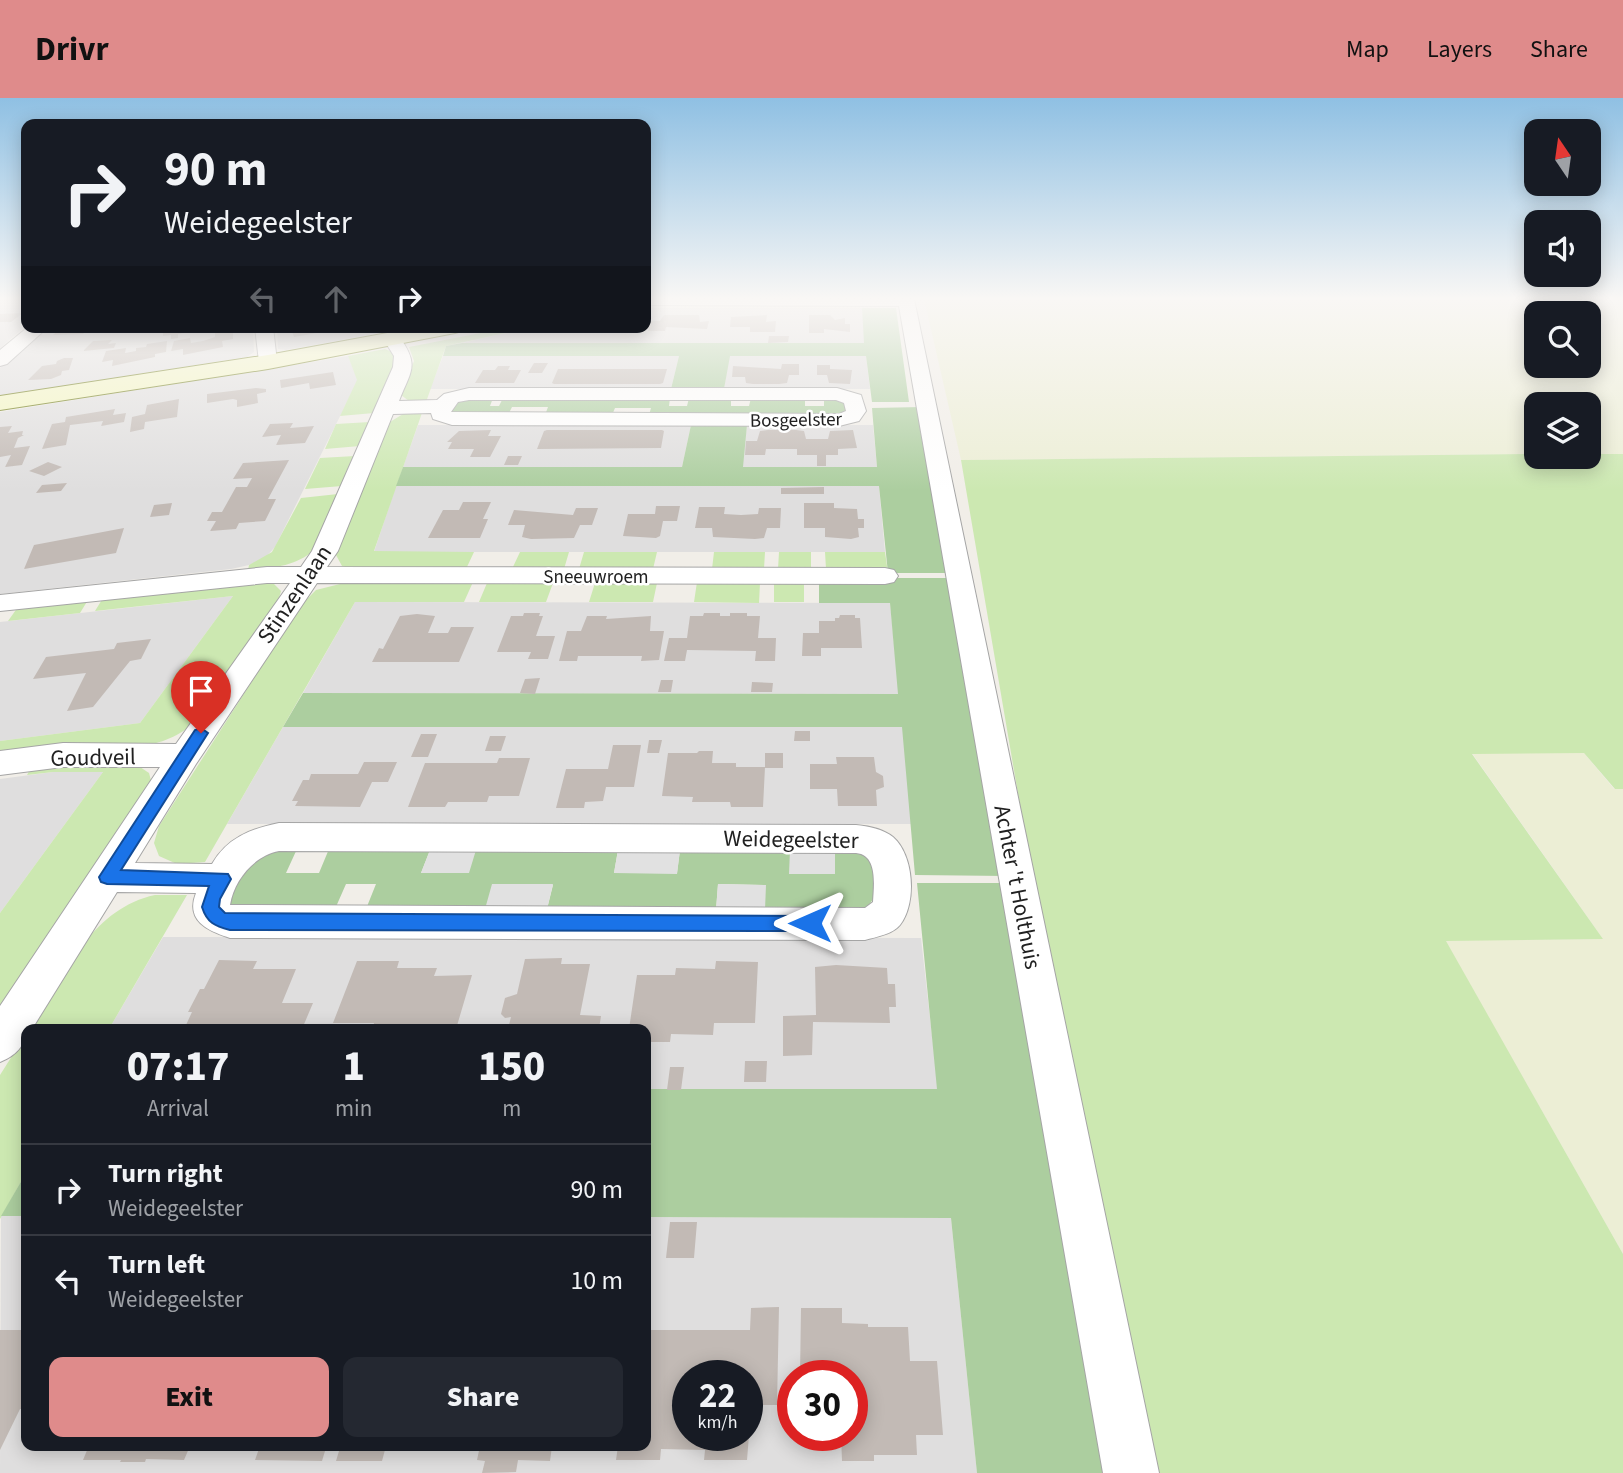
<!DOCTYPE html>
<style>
:root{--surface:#171b24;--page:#242831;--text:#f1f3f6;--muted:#9ea1a6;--line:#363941;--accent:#df8b8b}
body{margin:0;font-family:"Source Sans 3",sans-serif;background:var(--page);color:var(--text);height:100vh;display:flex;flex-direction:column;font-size:26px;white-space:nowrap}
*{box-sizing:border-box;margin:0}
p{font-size:23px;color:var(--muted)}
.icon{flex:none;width:38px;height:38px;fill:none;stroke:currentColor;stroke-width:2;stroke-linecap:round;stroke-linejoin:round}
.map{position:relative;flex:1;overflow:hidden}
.details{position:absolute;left:21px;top:926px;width:630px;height:427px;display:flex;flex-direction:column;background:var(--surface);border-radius:14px;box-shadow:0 4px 18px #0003}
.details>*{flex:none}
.banner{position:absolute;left:21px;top:21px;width:630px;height:214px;border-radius:14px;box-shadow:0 4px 18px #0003;background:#171b24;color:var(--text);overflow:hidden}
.needle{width:46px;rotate:347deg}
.fabs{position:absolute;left:1524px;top:21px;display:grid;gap:14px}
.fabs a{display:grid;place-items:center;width:77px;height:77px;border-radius:14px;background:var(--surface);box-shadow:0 4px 18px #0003;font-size:35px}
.speed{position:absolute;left:672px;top:1262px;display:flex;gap:14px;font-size:35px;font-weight:700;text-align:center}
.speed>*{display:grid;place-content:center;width:91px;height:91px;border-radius:50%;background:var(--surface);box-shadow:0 4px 18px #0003;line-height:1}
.speed small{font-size:18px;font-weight:400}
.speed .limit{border:10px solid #d22;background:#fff;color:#111}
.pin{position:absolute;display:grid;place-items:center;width:60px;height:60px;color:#fff;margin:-72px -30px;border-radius:50% 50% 50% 0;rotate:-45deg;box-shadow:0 0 7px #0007}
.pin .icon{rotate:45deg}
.me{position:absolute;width:77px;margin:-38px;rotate:270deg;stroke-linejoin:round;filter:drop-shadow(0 0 5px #0008)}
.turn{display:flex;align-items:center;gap:24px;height:147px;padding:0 28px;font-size:32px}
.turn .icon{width:91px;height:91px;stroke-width:2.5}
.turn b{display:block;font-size:49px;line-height:60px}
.lanes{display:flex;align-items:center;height:66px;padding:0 28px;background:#0003;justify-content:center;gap:35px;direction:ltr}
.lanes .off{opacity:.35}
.eta{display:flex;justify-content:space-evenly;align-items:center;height:119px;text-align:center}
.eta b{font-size:42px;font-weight:800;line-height:49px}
.primary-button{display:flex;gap:14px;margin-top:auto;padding:14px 28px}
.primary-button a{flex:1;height:80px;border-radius:14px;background:var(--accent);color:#111;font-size:28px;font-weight:800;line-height:80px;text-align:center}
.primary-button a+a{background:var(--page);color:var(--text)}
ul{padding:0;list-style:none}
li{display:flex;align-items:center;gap:21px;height:91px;padding:0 28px;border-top:2px solid var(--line)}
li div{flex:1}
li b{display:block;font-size:26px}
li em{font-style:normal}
header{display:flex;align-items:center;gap:42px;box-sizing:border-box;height:98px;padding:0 35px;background:var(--accent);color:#111}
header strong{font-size:33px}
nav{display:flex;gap:38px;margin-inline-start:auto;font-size:24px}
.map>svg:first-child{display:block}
.residential{fill:#dfdede;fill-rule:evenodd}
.farmland{fill:#eceed5;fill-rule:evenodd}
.grass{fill:#cce8b1}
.forest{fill:#acce9f}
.parking{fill:#e1e1e1}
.building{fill:#c2bab5}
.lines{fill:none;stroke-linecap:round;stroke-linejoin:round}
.street-casing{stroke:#a5a5a5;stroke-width:2}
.secondary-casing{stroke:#69760a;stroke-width:2}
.street{fill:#fff;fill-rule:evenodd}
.secondary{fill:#f4f7c0;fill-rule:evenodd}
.route{fill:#1a73e8;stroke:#114b97;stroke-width:2}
.labels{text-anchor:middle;stroke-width:5;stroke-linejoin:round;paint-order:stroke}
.far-street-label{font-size:19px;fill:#212121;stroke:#fff}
.street-label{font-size:23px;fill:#212121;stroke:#fff}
</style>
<header>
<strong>Drivr</strong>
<nav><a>Map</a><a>Layers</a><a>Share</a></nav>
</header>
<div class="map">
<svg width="1623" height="1375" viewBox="0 0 1623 1375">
<rect width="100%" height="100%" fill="#f1eee8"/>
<path class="residential" d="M0,201h26v27l-26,22z
M646,210h216l3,35h-403l71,-16h113z
M46,229h207l1,25 -7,5 -247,39v-28z
M277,229h134l-125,23 -8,-1z
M348,258l10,24 -83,167 -10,11 -16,7 -18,4 -231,25v-182z
M443,258h236l-8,33h-241z
M729,258h137l4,33h-146z
M418,327h273l-9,42h-279z
M747,327h126l4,42h-135z
M396,388h483l6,66h-511z
M233,498l-93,127 -140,18v-119z
M355,504l535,1 9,91 -596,-1z
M283,629h620l9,97h-685z
M53,674h50l-103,141v-134z
M163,839l758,1 17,151h-292v-60h-537z
M1,1118h25v230h620v-229l305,1 26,255h-977zM688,1278h59v59h-59zM793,1278h59v59h-59z"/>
<path class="farmland" d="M924,201h699v155h-34v-50h-53v50l-575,6zM1536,215h53v53h-53z
M1472,655h112l30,36h9v465l-178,-314 158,-1z"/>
<path class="grass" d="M511,229h22l-87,19 -20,56 -17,-1 -8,-6 13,-34 -5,-14z
M385,251l7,3 4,9 -22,52 -34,3 17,-36 -9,-24z
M423,312l-49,141 100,1 -8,17h-113l-11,-3 -6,-11 54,-133 13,-8z
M370,324l-10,24 -35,3 11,-25z
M1536,356v3h53v-3h34v335h-8l-31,-36 -112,1 131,185 -157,2 177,313v219h-474l-105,-527 -83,-486z
M355,358l-13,30 -37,3 15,-31z
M338,396l-24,56c-19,17 -43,18 -66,20l1,-5 23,-13 29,-54z
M520,454h49l-5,17h-52z
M584,454h73l-4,17h-74z
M714,454h51l-1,17h-52z
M779,454h32v17h-33z
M825,454h60l3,21 -62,-4z
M265,484l8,1 8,8 -2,7 -79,119c-18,18 -34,25 -58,29l-142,9v-14l140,-18 93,-127 -138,15 8,-13z
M348,484h125l-9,20h-109l-150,260 -28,2 -18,-8 -5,-13 5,-17 142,-221 15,-15z
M697,484l63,1 -1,20 -65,-1z
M487,485h66l-7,19h-67z
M595,485h62l-4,19h-64z
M774,485h30v19h-30z
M88,502l-8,13 -72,8 10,-14z
M137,667l12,8 3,11 -152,231v-102l103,-141h-50l-26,3 4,-7z
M155,797h32l-78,134h-79c33,-52 60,-120 125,-134z
M26,936v139l-26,46v-144z"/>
<path class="forest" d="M862,210h34l13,94h-37l-6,-46h-136l-6,33h-53l8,-33h-236l3,-10 16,-3h402z
M493,300l-3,8h9l4,-8h167l-1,8h18l2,-8h42v8h18l2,-8h54v8h19v-8l20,2 3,11 -3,3 -195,1 2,-7h-36l-3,7h-67l3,-8h-36l-4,8h-55l-3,-3 8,-11z
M922,309l29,166h-63l-9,-87h-483l7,-19h279l9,-42h56l-4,42h134l-5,-59z
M884,480h68l55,298 -92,-1 -13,-148h-619l20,-34 595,1 -8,-91h-71v-20z
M297,751l-11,24h33l10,-24 101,1 -9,23 55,-23h142l-4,23h63l3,-23h110v24h45v-24l28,2c12,13 21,47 0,57l-98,1v-25l-47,-1 -2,26 -169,-1 6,-24 -68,24h-119l10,-25h-30l-11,25 -102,-3 -3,-3c2,-19 14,-44 33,-52 9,-4 24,-1 34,-2z
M917,785h90l108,590h-138l-26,-255 -305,-1v-128h291z
M26,1075v43h-25z"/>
<path class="parking" d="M430,752h46l-7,23h-48z
M618,752h62l-3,24 -63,-1z
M790,752h45v24h-46z
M492,786h61l-6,25h-62z
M718,786l48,1 -1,25h-49z"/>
<path class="building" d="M23,215l-12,9h-11v-8z
M664,217h35l1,7 9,-1 -2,8 -41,-2 -1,4h-17l3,-10h9z
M767,217l-1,7 10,-1 -1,11h-25v-5h-20l1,-10z
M809,217h21l5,5 10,-2v6h5v8l-26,-3v4h-15z
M62,229h28l-7,7 -30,1z
M175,229h23v4l-20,3v4l-7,1v-4l-8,1v-3l11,-2z
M299,229h15l3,6 -23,4 -3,-8z
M233,233v8l-11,2 1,6 -40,8v-6l-12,2 3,-10 16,-3 1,5 12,-2 12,-4v-4z
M769,238h20l-1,6 -20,1z
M112,242l-4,4 8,-1 -2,5 -31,3 10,-10z
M167,243l-1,11 -11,2v3l-43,9 1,-6 -11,2 4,-11 20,-3 -1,5 11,-2v-3l10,-1 1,-3z
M64,260h9l-4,12 -7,1 -1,4 -10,4 -23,1 14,-14 14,-2 1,-3z
M534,265h14l-6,10h-14z
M782,266h17v11h-10l-2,8 -8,1h-26l-7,-1 -1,-6h-13l1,-11 48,3z
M817,267h13v4l22,1 -2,14 -21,-1 -2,-8h-10z
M498,268h12l-2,4h13l-7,13h-39l8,-13h12z
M558,271h109l-4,14 -3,1h-106l-2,-1z
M333,274l3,13 -26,4 -1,-6 -28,5 -1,-8z
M256,290l10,1v3l-9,2 1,9 -21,4v-7l-4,-1 -26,4v-9z
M179,301l-2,18 -32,5 -1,7 -14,3 2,-15 13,-3 2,-9z
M115,311l-2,6 13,-2 -2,9 -23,4 2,-5 -33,4 -4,20 -24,4 10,-25 13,-2 1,-5z
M293,325l-3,5 24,-2 -9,17 -29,2 5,-10 -19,2 8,-13z
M12,328l-4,7 15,-2 -1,4h2l-6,3 -4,10 16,-2 -8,19 -17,2 6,-12 -11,2v-30z
M491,332l-3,6h13l-11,21h-20l4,-8h-26l4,-7h-5l12,-11z
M547,332h115l2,1 -3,17 -124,1 7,-18z
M768,332h28l8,1 2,8h22l2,-8 23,-1 4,18 -19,1v6h-12v11h-9v-11h-20v-6h-31l-1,6h-20l1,-14h11l3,-10z
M508,358h14l-4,9h-14z
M289,362l-21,39h8l-11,22 -26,2 -3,6 -26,2 6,-10h-9l5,-9h10l14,-25h11l5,-9 -19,1 10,-16z
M48,364l14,5 -18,9 -15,-5z
M67,385l-6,8 -25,2 6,-8z
M824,389v7h-43v-6z
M463,404h28l-8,17h5l-8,19h-52l15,-28h16z
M172,405l-3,12 -19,2 4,-12z
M804,405h30v5l23,1 1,10h6v9h-6l1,9 -8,2 -26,-2v-9h-21z
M656,408h24l-3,15h-14l-3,15 -4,2 -33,-2 5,-22h27z
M699,409h26l-1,7 17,1 17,-1 1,-6h22l-1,20h-13l-3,10 -9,1 -42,-2 -1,-9h-17z
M576,410h22l-6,17h-12l-6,13 -43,1 -9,-2 3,-12h-17l6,-15 59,5z
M124,430l-8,25 -92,16 10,-24z
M524,515h16l-1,3h4l-7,20h19l-7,23h-20l3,-7h-34l14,-36h12z
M704,515h16v3h10v-3h17v3h13l-2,22h18l-1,23h-20l1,-10 -69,-1 -2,11h-21l5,-23h18l3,-22h13z
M417,516l18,2 -7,17h20l3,-6h23l-15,35h-87l7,-14 4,1 17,-33z
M840,517h15v3h5l2,30h-41v8h-19l1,-23h16v-12h16v-3h4z
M587,518h20l-1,3 45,-3 -1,15h14l-5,29 -18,1 1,-5h-64l-1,5h-18l8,-30h14z
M151,541l-10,20 -11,2 -37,46 -26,4 19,-38 -53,6 13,-22 68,-8 3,-6z
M540,580l-5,16 -15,-1 5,-14z
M661,582h12l-2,12h-13z
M752,584l21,1 -1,9h-21z
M795,633h15v10h-16z
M421,636h16l-9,23h-17z
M490,638h16l-5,15h-16z
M649,642h13l-3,13h-12z
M613,647h28l-7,42h-28l-3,14 -18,1 -1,6h-28l10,-39h42z
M699,653h14l-1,12h24v4h29l-2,40h-32l-1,-5h-38l1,-5 -31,-1 6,-43h29z
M765,655h18v15h-18z
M836,659h38l2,15 7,4 1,11 -8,3 1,16h-39l-1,-17h-27v-25h27z
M499,660h31l-11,38h-30l-2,6h-39l-3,5h-37l17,-44h72z
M364,664h33l-9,20h-16l-12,25 -65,-1 3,-5h-6l11,-21h6l2,-6h47z
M562,860l-1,6h29l-10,51 21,1 -2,13h-63l1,-4h-28l2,-8 -6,1 -4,-4 4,-16 12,-4 8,-35z
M219,862l38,1 -4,8h43l-14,34h31l-11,26h-89l2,-5 -29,1 6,-13h-4l12,-23h4z
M357,863h42l-2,7h40l-3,8 38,-1 -16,54h-84l2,-6h-41z
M716,863l42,1 -3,61h-41l-1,12 -42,-1 -1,8h-24v-13h-17l8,-54h38l1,-7 39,1z
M836,867l51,3 1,16h7l1,23h-7l1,16 -77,-1 -1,33 -29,1v-40l33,-1 -1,-48z
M745,963h22l-1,21h-22z
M670,969h14l-3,23h-14z
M670,1124h27l-3,36h-28z
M779,1209l-2,98h-27l-3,14v-43h-59v59h61l-2,25h-43l1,-10 -44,-1 -1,11h-44l2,-14h28v-116h104l1,-22z
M801,1210h41v15l26,1v3h40l2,34h27l6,74h-27l1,20h-43v6h-32l-1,-26h11v-59h-52z
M0,1232h26v79h-6l-20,41z
M80,1348h110l-6,14 -38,-1 -1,3h-25l1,-2h-38l5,-12h-9z
M260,1348h126l-4,15h-46l3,-10h-14l-3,10 -67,-1z
M480,1348h72l-2,15 -32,-1 -2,12 -34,1 3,-12 -8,-1z"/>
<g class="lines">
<defs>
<path id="street" d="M646,201h268l245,1174h-56l-204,-1167 -253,-1z
M28,229h20l-41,37 -7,2v-16z
M255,229h18l4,35 -2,4 -7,2 -9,-6z
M393,237l6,1c21,30 12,34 0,65l38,-1 7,-6 25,-6h368l24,7 5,16 -7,10 -20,5 -387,-1 -19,-6 -2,-6 -38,1 -55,137 -11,16 558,1 9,2 4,6 -4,6 -9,2 -568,-1 -121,181 -61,99 77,1c15,-26 38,-35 67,-41l577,2c12,1 27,4 37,12 21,18 24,66 7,88 -7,9 -24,12 -35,15l-635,-2c-22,-7 -45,-17 -34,-45l-79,-1 -85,137h-6c0,17 -11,27 -26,33v-56l160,-239h-97l-63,8v-24l63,-8 113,1 114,-161h-23l-267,28v-16l267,-28h34l11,-16 81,-184 1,-11 -10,-16zM469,302h367l8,3 2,8 -7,3 -388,-2 7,-10zM279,753l577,2c22,2 18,32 17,49l-8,6 -635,-3c4,-25 24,-49 49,-54z"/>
<path id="secondary" d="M420,229h45l-3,4 -7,2 -187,36 -268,41v-14l268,-41z"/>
</defs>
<use href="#street" class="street-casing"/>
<use href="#secondary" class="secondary-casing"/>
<use href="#street" class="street"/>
<use href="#secondary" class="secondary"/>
</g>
<linearGradient id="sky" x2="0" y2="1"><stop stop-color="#8fc0e3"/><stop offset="0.51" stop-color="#f9f7f5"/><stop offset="1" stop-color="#f9f7f5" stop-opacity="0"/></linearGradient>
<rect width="1623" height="393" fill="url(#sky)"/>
<path class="route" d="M201,630l7,5 -87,137 107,4 3,5 -11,20 -1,8 6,6 585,3 6,2 3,5 -3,6 -6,2 -580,-1c-15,-4 -23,-7 -28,-23l7,-21 -102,-2 -6,-2 -2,-5 96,-147z"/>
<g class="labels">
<g class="far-street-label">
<text transform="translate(796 321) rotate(-1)" y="7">Bosgeelster</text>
<text x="596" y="485">Sneeuwroem</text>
</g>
<g class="street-label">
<text transform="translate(294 496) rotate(-56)" y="8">Stinzenlaan</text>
<text transform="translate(93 659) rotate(-1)" y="8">Goudveil</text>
<text transform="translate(791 741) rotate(1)" y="8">Weidegeelster</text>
<text transform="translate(1018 789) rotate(79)" y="8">Achter 't Holthuis</text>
</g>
</g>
</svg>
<div class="fabs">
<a><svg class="needle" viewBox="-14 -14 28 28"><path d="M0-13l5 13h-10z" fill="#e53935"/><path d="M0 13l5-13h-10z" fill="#9ea1a6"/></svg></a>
<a><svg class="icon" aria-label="sound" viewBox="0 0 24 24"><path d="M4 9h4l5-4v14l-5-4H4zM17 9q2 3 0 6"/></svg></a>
<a><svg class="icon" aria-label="search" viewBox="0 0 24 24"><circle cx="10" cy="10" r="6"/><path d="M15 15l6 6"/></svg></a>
<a><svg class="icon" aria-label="layers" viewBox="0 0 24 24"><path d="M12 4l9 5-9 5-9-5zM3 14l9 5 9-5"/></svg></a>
</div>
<div class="speed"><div>22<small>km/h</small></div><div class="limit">30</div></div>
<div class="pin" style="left:201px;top:635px;background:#d93025"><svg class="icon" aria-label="arrive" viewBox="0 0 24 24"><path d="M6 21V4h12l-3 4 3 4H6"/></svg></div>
<svg class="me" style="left:810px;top:825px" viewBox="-20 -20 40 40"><path d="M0-17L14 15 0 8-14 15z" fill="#1a73e8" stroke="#fff" stroke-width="4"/></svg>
<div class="banner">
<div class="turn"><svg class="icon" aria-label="right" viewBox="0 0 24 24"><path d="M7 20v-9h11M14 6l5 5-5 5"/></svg><div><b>90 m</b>Weidegeelster</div></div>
<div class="lanes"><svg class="icon off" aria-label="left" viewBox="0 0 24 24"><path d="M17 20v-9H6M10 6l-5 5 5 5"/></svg><svg class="icon off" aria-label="ahead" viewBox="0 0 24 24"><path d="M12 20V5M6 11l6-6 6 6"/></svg><svg class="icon" aria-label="right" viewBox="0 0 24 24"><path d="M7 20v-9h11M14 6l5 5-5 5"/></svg></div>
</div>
<section class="details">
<div class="eta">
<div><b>07:17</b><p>Arrival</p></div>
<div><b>1</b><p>min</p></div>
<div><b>150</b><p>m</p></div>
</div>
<ul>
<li><svg class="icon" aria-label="right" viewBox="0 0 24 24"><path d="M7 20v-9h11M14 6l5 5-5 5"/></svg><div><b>Turn right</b><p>Weidegeelster</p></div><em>90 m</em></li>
<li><svg class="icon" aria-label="left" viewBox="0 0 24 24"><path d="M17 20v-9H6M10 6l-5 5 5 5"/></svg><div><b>Turn left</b><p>Weidegeelster</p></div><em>10 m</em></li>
</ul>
<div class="primary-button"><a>Exit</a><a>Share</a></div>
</section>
</div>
